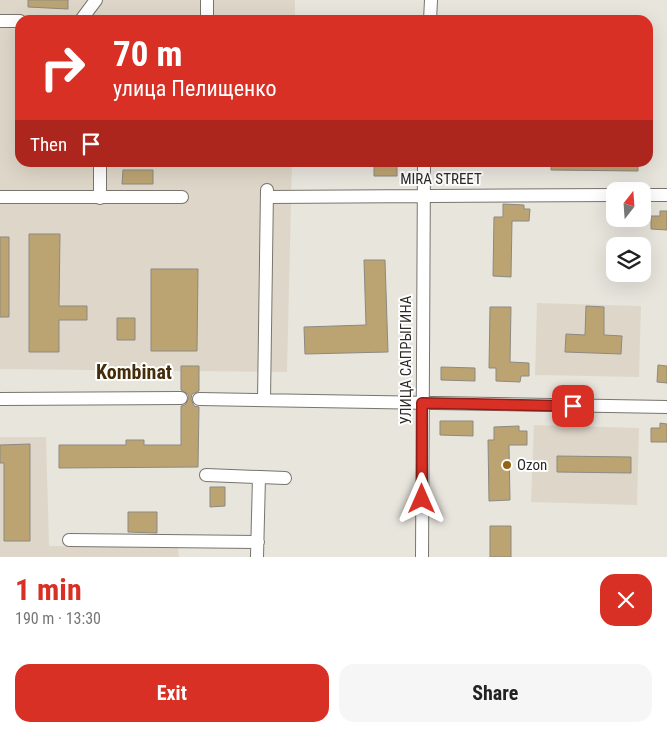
<!DOCTYPE html>
<meta charset="utf-8">
<style>
:root{--surface:#fff;--page:#f6f6f6;--text:#222;--muted:#767676;--accent:#d93025}
body{margin:0;font-family:"Roboto Condensed",sans-serif;background:var(--page);color:var(--text);height:100vh;display:flex;flex-direction:column;font-size:19px;white-space:nowrap}
*{box-sizing:border-box;margin:0}
p{font-size:16px;color:var(--muted)}
.icon{flex:none;width:28px;height:28px;fill:none;stroke:currentColor;stroke-width:2;stroke-linecap:round;stroke-linejoin:round}
.map{position:relative;height:557px;overflow:hidden}
.drawer{display:flex;flex-direction:column;background:var(--surface);flex:1}
.drawer>*{flex:none}
.banner{position:absolute;left:15px;top:15px;width:638px;height:152px;border-radius:15px;box-shadow:0 5px 20px #0002;background:#d93025;color:#fff;overflow:hidden}
.needle{width:32px;rotate:17deg}
.buttons{position:absolute;left:606px;top:182px;display:grid;gap:10px}
.buttons a{display:grid;place-items:center;width:45px;height:45px;border-radius:10px;background:var(--surface);box-shadow:0 5px 20px #0002;font-size:25px}
.pin{position:absolute;display:grid;place-items:center;width:42px;height:42px;color:#fff;margin:-21px;border-radius:10px;box-shadow:0 2px 8px #0006}
.me{position:absolute;width:55px;margin:-28px;rotate:0deg;stroke-linejoin:round;filter:drop-shadow(0 0 4px #0008)}
.turn{display:flex;align-items:center;gap:18px;height:105px;padding:0 15px;font-size:22px}
.turn .icon{width:65px;height:65px;stroke-width:2.5}
.turn b{display:block;font-size:35px;line-height:42px}
.then{display:flex;align-items:center;height:48px;padding:0 15px;background:#0003;gap:10px;font-size:19px}
.round{display:grid;place-items:center;flex:none;width:52px;height:52px;border-radius:15px;background:var(--page)}
.headline{display:flex;align-items:center;justify-content:space-between;height:85px;padding:0 15px}
h1{font-size:30px;font-weight:700;line-height:38px;color:var(--accent)}
.cta{display:flex;gap:10px;margin-top:auto;padding:10px 15px}
.cta a{flex:1;height:58px;border-radius:15px;background:var(--accent);color:#fff;font-size:20px;font-weight:700;line-height:58px;text-align:center}
.cta a+a{background:var(--page);color:var(--text)}
.map>svg:first-child{display:block}
.built{fill:#ded7c9}
.building{fill:#bca472;stroke:#8c8982}
.lines{fill:none;stroke-linecap:round;stroke-linejoin:round}
.minor-casing{stroke:#78756e;stroke-width:14}
.minor{stroke:#fff;stroke-width:12}
.route-casing{stroke:#8d1f18;stroke-width:12}
.route{stroke:#d93025;stroke-width:9}
.poi-dot{fill:#956315;stroke:#fff;stroke-width:2}
.labels{text-anchor:middle;stroke-width:4;stroke-linejoin:round;paint-order:stroke}
.street-label{font-size:15px;fill:#2d2b28;stroke:#fff}
.poi-label{font-size:15px;fill:#2d2b28;stroke:#fff;text-anchor:start}
.district-label{font-size:20px;font-weight:bold;fill:#452d09;stroke:#fff}
</style>
<div class="map">
<svg width="667" height="557" viewBox="0 0 667 557">
<rect width="100%" height="100%" fill="#e8e5dd"/>
<path class="built" d="M0,0h295v20h-275v142l272,1 -5,209 -287,-3z
M537,303l104,3 -2,71 -104,-2z
M534,425l105,3 -2,77 -106,-3z
M0,437h46l3,109 129,2 1,9h-179z"/>
<path class="building" d="M28,0h40v9l-40,-2z
M382,162h15v14h-23v-12z
M551,162h87v9l-87,-1z
M123,170h30v14h-31z
M503,204l21,1v4h6l-1,12h-17l-1,56 -18,-1 1,-59h9z
M660,211h7v19l-16,-1v-13h9z
M29,234h31l-1,72h28v14h-28v32h-30z
M0,237h9v80h-9z
M364,260h21l3,92 -83,2 -1,-27 62,-2z
M151,269h47l-1,82h-46z
M586,306l18,1v28l18,1 -1,18 -56,-2 1,-18 19,1z
M490,307h21l-1,55 19,1v13h-8l-1,6 -24,-1v-13h-7z
M117,318h18v22h-18z
M658,365l9,1v17l-10,-1z
M181,366h18v25l-7,3 -1,5 3,7 5,1 -1,60 -139,1v-23h67v-5h18v5h37v-39l4,-1 4,-7 -1,-4 -7,-4z
M441,367l34,1v13l-34,-1z
M440,421h33v15l-33,-1z
M660,423l7,1v18h-16v-14h9z
M519,426v5h8v14h-18l1,55 -21,1 -1,-61h6v-13z
M30,444v97h-26v-78h-4v-18z
M557,456l74,1v16l-74,-1z
M210,487h15v19l-15,1z
M128,512h29v21l-29,-1z
M490,526h21v31h-21z"/>
<g class="lines">
<defs>
<path id="minor" d="M81,20l15,-20
M207,20v-20
M430,20l1,-20
M0,21h20
M100,162v36
M642,195h25
M0,197h182
M267,197l348,-2
M0,399l181,-1
M199,399l468,8
M264,400l3,-210
M206,475l79,3
M69,540l189,2
M257,557l2,-80
M422,557l2,-395"/>
</defs>
<use href="#minor" class="minor-casing"/>
<use href="#minor" class="minor"/>
</g>
<g class="lines">
<defs>
<path id="route" d="M422,499v-96l151,3"/>
</defs>
<use href="#route" class="route-casing"/>
<use href="#route" class="route"/>
</g>
<circle class="poi-dot" cx="507" cy="465" r="5"/>
<g class="labels">
<g class="street-label">
<text x="441" y="184">MIRA STREET</text>
<text transform="translate(406 360) rotate(-90)" y="5">УЛИЦА САПРЫГИНА</text>
</g>
<g class="poi-label">
<text x="517" y="470">Ozon</text>
</g>
<g class="district-label">
<text x="134" y="379">Kombinat</text>
</g>
</g>
</svg>
<div class="buttons">
<a><svg class="needle" viewBox="-14 -14 28 28"><path d="M0-13l5 13h-10z" fill="#e53935"/><path d="M0 13l5-13h-10z" fill="#767676"/></svg></a>
<a><svg class="icon" aria-label="layers" viewBox="0 0 24 24"><path d="M12 4l9 5-9 5-9-5zM3 14l9 5 9-5"/></svg></a>
</div>
<div class="pin" style="left:573px;top:406px;background:#d93025"><svg class="icon" aria-label="arrive" viewBox="0 0 24 24"><path d="M6 21V4h12l-3 4 3 4H6"/></svg></div>
<svg class="me" style="left:422px;top:499px" viewBox="-20 -20 40 40"><path d="M0-17L14 15 0 8-14 15z" fill="#d93025" stroke="#fff" stroke-width="4"/></svg>
<div class="banner">
<div class="turn"><svg class="icon" aria-label="right" viewBox="0 0 24 24"><path d="M7 20v-9h11M14 6l5 5-5 5"/></svg><div><b>70 m</b>улица Пелищенко</div></div>
<div class="then">Then<svg class="icon" aria-label="arrive" viewBox="0 0 24 24"><path d="M6 21V4h12l-3 4 3 4H6"/></svg></div>
</div>
</div>
<section class="drawer">
<div class="headline"><div><h1>1 min</h1><p>190 m · 13:30</p></div><a class="round" style="background:#d93025;color:#fff"><svg class="icon" aria-label="close" viewBox="0 0 24 24"><path d="M6 6l12 12M18 6L6 18"/></svg></a></div>
<div class="cta"><a>Exit</a><a>Share</a></div>
</section>
